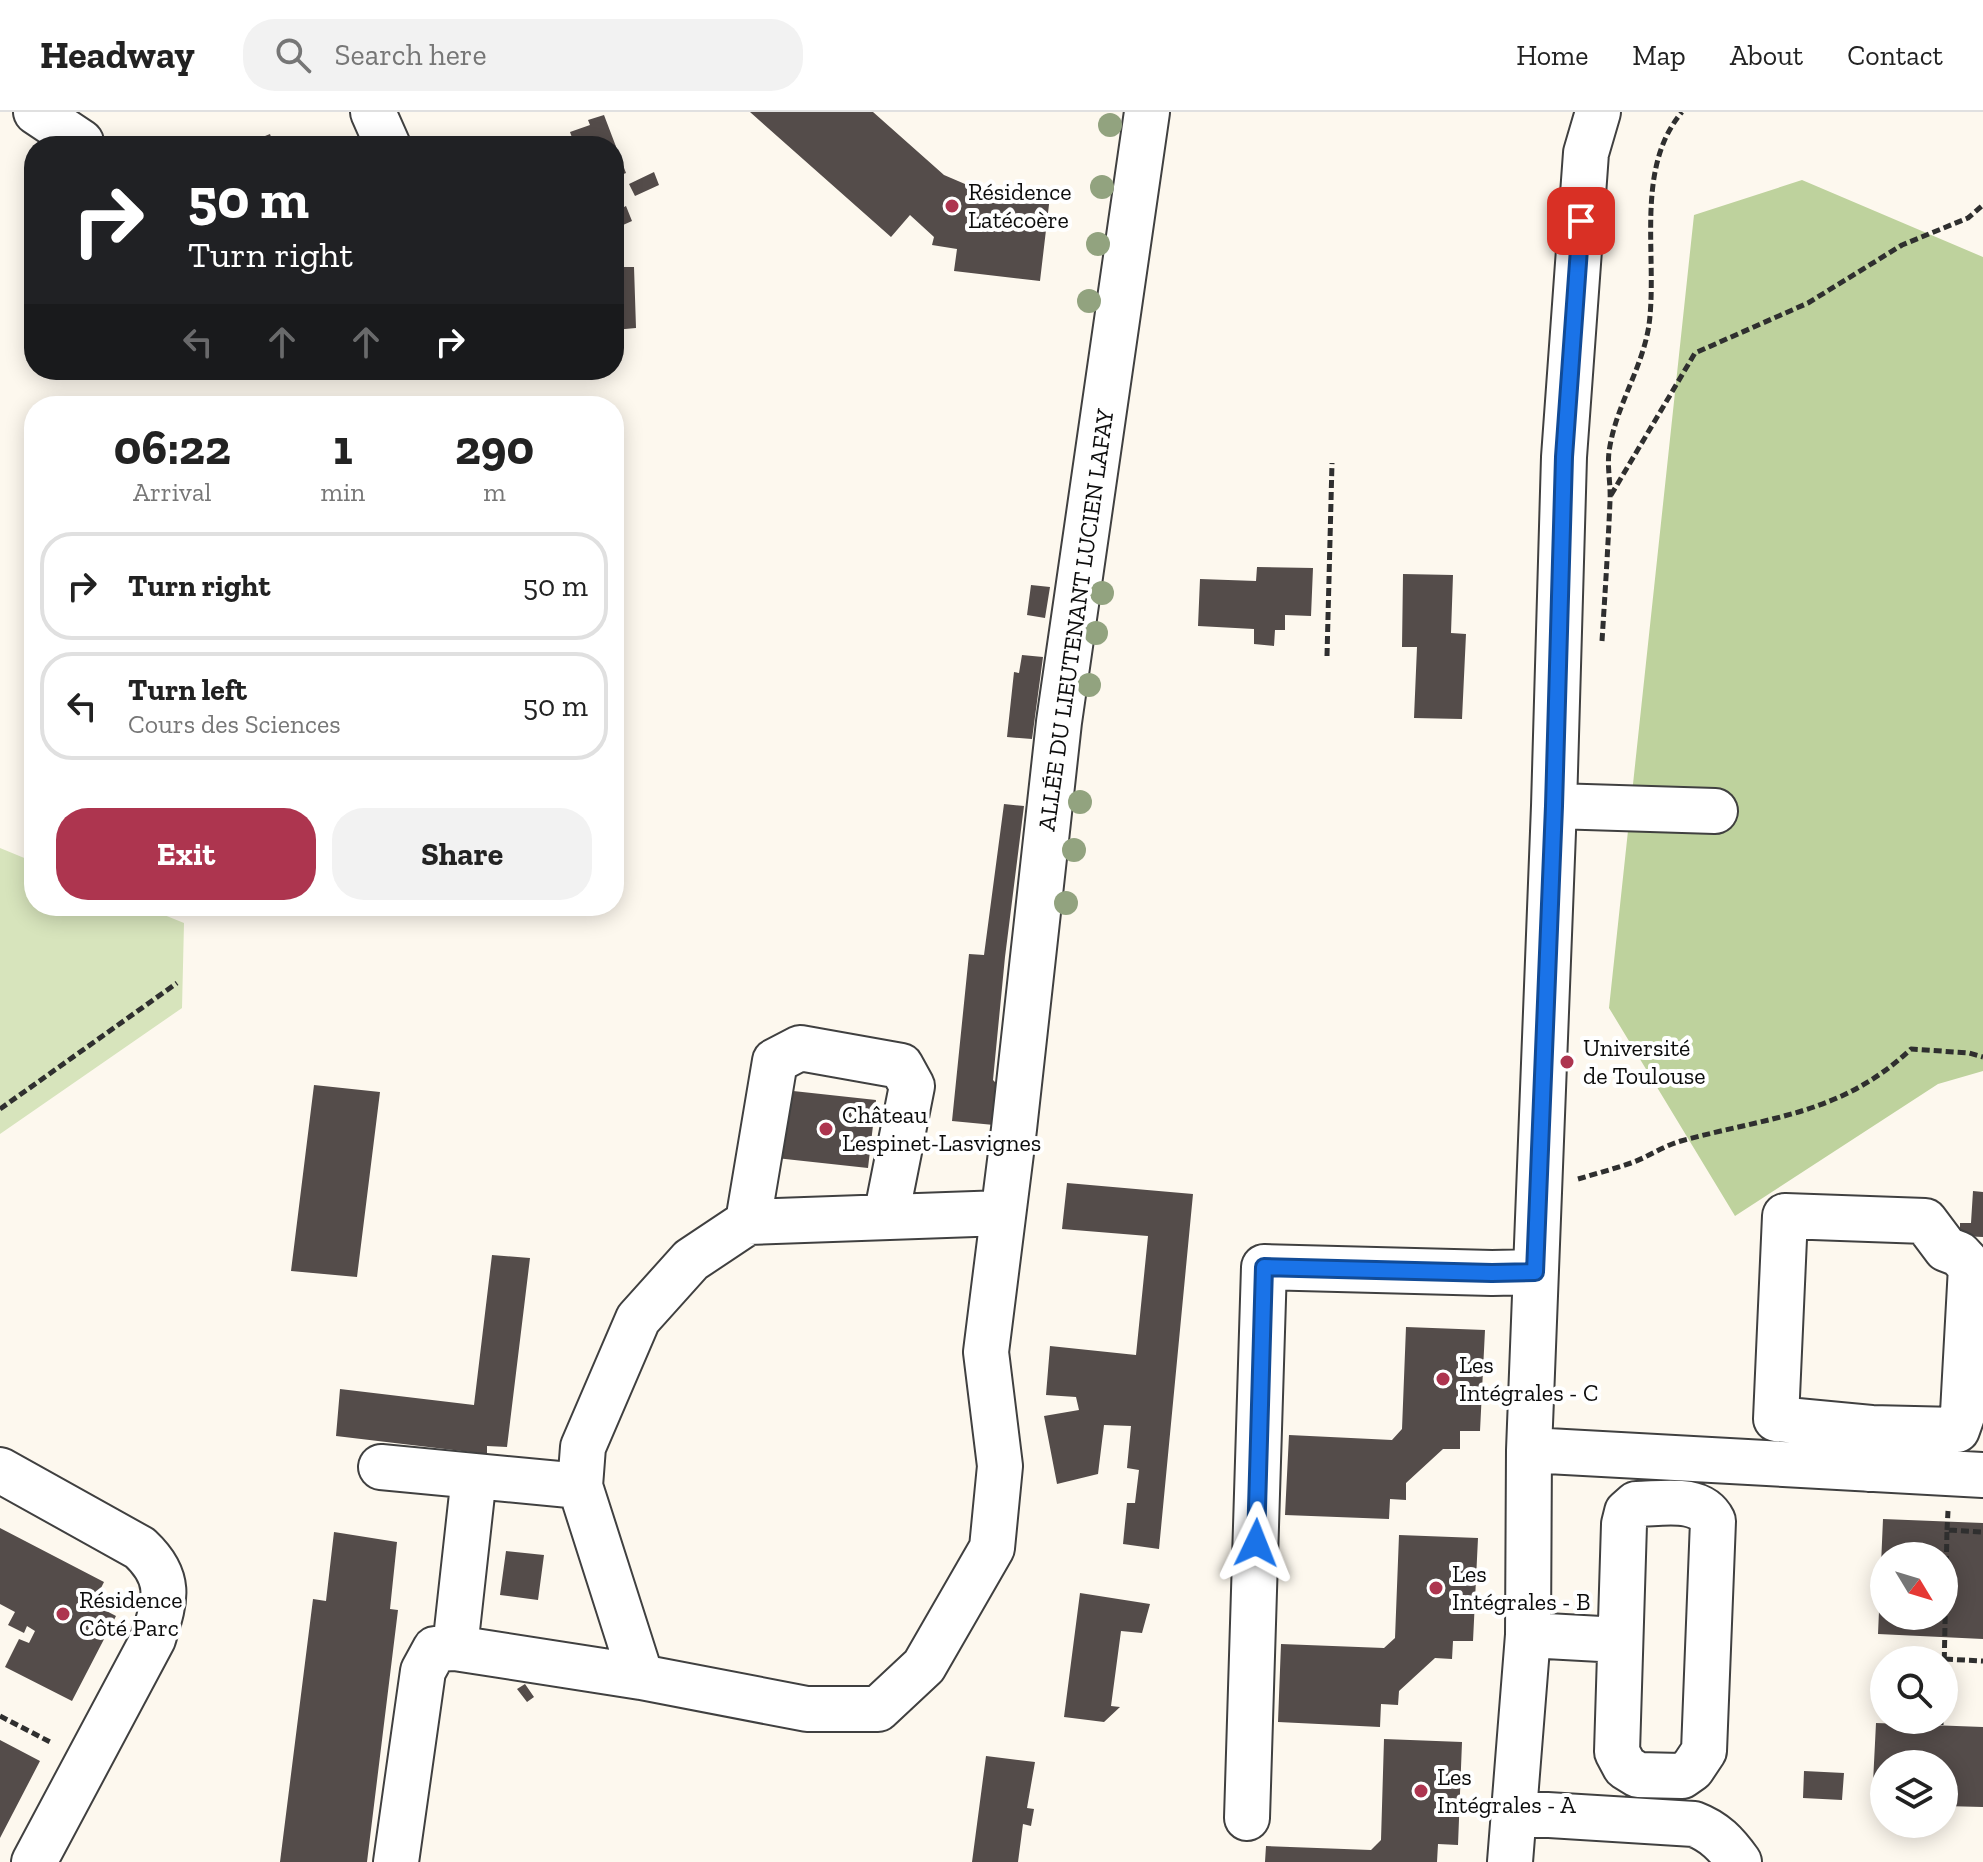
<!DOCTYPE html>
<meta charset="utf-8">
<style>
:root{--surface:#fff;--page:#f2f2f2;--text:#222;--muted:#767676;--line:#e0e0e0;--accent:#ad354f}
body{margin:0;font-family:"Zilla Slab",serif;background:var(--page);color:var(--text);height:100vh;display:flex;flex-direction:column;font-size:30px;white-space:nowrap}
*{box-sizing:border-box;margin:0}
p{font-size:26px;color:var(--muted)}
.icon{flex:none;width:44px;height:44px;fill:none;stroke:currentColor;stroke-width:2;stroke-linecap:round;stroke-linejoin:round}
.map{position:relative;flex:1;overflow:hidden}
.drawer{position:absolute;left:24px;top:284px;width:600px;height:520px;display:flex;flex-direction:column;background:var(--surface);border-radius:32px;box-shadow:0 4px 20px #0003}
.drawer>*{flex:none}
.guide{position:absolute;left:24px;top:24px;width:600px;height:244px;border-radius:32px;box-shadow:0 4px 20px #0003;background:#202124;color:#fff;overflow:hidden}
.needle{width:52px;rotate:128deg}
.controls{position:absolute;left:1870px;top:1430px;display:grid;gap:16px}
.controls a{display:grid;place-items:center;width:88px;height:88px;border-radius:50%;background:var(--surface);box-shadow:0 4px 20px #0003;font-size:40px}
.pin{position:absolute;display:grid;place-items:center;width:68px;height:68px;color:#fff;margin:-34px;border-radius:16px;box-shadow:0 4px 12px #0006}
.me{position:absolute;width:88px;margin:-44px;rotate:2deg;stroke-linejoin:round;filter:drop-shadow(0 0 6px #0008)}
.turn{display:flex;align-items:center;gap:28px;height:168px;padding:0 32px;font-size:36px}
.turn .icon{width:104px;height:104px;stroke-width:2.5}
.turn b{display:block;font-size:56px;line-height:68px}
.lanes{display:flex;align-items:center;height:76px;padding:0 32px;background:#0003;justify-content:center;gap:40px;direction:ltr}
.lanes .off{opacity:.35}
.eta{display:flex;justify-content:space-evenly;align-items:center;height:136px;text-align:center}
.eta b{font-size:48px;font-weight:700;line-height:56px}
.button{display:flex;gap:16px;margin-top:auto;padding:16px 32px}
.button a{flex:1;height:92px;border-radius:32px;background:var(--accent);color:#fff;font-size:32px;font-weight:700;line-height:92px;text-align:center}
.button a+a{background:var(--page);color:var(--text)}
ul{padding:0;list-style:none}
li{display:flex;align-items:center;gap:24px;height:108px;margin:0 16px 12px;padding:0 16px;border:4px solid var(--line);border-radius:32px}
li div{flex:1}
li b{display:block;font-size:30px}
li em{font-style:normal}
header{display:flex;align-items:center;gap:48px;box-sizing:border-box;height:112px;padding:0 40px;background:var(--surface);border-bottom:2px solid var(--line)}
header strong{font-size:38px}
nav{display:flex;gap:44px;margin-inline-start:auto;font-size:28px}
.search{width:560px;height:72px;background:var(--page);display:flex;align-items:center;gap:20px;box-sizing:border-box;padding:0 28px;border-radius:32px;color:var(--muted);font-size:30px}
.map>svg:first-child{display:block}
.green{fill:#d7e4bc}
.forest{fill:#bed29d}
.building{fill:#544c4a;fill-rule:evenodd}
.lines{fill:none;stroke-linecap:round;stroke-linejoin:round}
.minor-casing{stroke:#404040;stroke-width:48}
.path{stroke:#2f2f2f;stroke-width:5;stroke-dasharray:8 4;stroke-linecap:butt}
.minor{stroke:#fff;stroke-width:44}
.tree{fill:#92a37f}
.route-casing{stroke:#114b97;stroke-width:20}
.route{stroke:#1a73e8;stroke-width:14}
.poi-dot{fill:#ad354f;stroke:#fff;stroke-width:3}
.labels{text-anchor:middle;stroke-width:8;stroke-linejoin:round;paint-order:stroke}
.poi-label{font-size:24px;fill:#0d0d0d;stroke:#fff;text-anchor:start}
.street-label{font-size:24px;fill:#0d0d0d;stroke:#fff}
</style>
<header>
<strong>Headway</strong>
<div class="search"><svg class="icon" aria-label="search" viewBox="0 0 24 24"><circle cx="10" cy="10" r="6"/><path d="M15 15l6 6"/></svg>Search here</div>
<nav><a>Home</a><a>Map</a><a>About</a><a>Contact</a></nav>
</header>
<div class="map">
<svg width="1983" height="1750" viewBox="0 0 1983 1750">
<rect width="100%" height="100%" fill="#fdf8ee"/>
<path class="green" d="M0,736l34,14v44h108l42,17 -2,85 -182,126z"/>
<path class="forest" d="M1802,68l181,77v814l-45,13 -203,132 -126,-208 85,-793z"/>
<path class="building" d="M750,0h123l71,63 21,9 85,12 -10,85 -86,-10 3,-22 -25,-4 2,-8 -24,-22 -19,22z
M604,3l22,58 -12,5v-32h-39l-5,-14 20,-7 -2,-5z
M270,22l4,12h-34z
M654,60l5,13 -24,11 -6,-12z
M626,94l6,15 -18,8v-17z
M614,155h20l2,61 -22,2z
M1257,455l56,1 -2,48 -26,-1v15h-10l-1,16 -20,-2v-15l-56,-3 2,-47 56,2z
M1403,462l50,1 -2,58 15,1 -4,85 -48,-1 3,-71h-15z
M1031,473l19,2 -5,31 -18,-3z
M1022,543l21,2 -11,82 -25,-2 7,-65 5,1z
M1004,692l20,2 -19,151 -12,123 3,3 -2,42 -42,-4 17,-167 15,1z
M314,973l66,7 -23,185 -66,-6z
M784,978l92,10 -8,68 -92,-10z
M1067,1071l126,11 -34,355 -36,-5 4,-41h8l4,-33 -12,-2 4,-42 -27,-1 -6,49 -41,10 -13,-68 35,-6 -3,-13 -30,-2 4,-49 86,9 12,-119 -86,-7z
M1973,1079l10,1v45l-23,-1v-13h11z
M492,1143l38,3 -23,189 -20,-1v8l-151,-18 4,-47 134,16z
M1406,1215l79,3 -5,101h-20v18h-17l-37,34v17l-16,-1 -1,20 -104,-4 4,-80 103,5 10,-11z
M1883,1407l100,4v116l-105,-5zM1884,1444h60v60h-60z
M0,1416l104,54 -11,22 23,12 -44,85 -67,-34 14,-28 10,4 6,-12 -8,-5 -3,7 -16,-8 7,-13 -15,-8z
M334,1420l63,10 -7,67 8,1 -31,252h-87l33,-263 13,2z
M1399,1423l79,3 -5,103h-20l-1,18 -17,-1 -36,33 -1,14 -17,-1 -1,23 -102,-5 3,-78 103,4 11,-10z
M506,1439l38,4 -6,45 -38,-5z
M1080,1481l70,11 -8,29 -21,-2 -10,75 9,1 -16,15 -40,-5z
M525,1572l9,13 -7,5 -10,-13z
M1876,1611l107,4v80l-39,-1v-42h-60v39h-12z
M1384,1627l78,3 -4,103 -20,-1 -1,18h-172l1,-16 105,4 10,-10z
M0,1628l40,21 -40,77z
M986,1644l49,6 -8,46 7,1 -3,17 -8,-2 -5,38h-46z
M1804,1659l40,2 -2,27 -39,-2z"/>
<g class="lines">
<defs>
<path id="minor" d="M36,0l45,30
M373,0l15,34
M1554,694l161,5
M748,1110l27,-161 25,-13 101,18 11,20 -26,131
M1529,1338l454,25
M381,1355l199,19
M1869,1357l2,-41 86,2 6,-17 8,-146 -12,-13 -13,-5 -21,-28 -140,-5 -9,203 95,9
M0,1358l140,78c33,31 25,52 13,91l-119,223
M1636,1392c25,0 64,-9 77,17l-9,230 -12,18 -10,7 -44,-1 -13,-8 -8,-15 7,-228 3,-12z
M1528,1523l91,5
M455,1536l19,-172
M641,1565l-61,-191 3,-39 55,-128 53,-59 57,-38 255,-9
M1515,1701l179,11c21,8 32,20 45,38
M1247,1706l17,-551 228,6 43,-1
M396,1750l27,-191 12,-22 20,-1 186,29 166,32h71l46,-43 68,-118 8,-82 -14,-114 28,-223 45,-407 88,-610
M1510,1750l18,-227 1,-185 25,-644 10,-349 22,-304 12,-41"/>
</defs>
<use href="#minor" class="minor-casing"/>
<path class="path" d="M1611,383l84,-142 113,-50 94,-58 66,-27 15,-13
M1602,529c3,-47 6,-93 8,-140 1,-16 -3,-33 -1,-49 6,-45 33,-82 40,-127 9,-69 -15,-156 33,-213
M1327,544l5,-193
M0,997l177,-126
M1578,1067c17,-5 35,-10 53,-16 17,-6 32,-17 50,-22 87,-24 160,-26 230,-92l58,4 14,4
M1947,1418l1,-19
M1945,1547l38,2
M1944,1560l3,-142 36,2
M0,1604l52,27
M1941,1613v-5"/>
<use href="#minor" class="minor"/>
</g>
<g class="tree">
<circle cx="1110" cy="13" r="12"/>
<circle cx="1102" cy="75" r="12"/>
<circle cx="1098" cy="132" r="12"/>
<circle cx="1089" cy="189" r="12"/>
<circle cx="1102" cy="481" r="12"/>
<circle cx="1096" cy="521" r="12"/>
<circle cx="1089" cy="573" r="12"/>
<circle cx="1080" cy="690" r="12"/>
<circle cx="1074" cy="738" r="12"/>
<circle cx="1066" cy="791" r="12"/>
</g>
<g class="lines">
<defs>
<path id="route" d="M1256,1431l8,-276 228,6 43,-1 19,-466 10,-349 17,-236"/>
</defs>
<use href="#route" class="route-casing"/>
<use href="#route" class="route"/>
</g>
<g class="poi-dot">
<circle cx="952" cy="94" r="8"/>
<circle cx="1567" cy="950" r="8"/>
<circle cx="826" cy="1017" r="8"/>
<circle cx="1443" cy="1267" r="8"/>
<circle cx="1436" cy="1476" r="8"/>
<circle cx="63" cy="1502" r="8"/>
<circle cx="1421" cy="1679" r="8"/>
</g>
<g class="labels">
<g class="poi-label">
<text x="968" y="88">Résidence<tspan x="968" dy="28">Latécoère</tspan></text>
<text x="1583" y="944">Université<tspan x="1583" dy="28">de Toulouse</tspan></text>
<text x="842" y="1011">Château<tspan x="842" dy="28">Lespinet-Lasvignes</tspan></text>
<text x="1459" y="1261">Les<tspan x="1459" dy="28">Intégrales - C</tspan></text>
<text x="1452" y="1470">Les<tspan x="1452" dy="28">Intégrales - B</tspan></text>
<text x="79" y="1496">Résidence<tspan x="79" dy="28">Côté Parc</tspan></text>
<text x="1437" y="1673">Les<tspan x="1437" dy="28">Intégrales - A</tspan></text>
</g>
<g class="street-label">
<text transform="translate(1076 508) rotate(-82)" y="8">ALLÉE DU LIEUTENANT LUCIEN LAFAY</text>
</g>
</g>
</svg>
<div class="controls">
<a><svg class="needle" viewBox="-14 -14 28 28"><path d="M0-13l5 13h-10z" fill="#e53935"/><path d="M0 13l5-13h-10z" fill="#767676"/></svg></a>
<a><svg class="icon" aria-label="search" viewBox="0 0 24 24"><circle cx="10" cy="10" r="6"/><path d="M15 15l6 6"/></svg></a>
<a><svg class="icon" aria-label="layers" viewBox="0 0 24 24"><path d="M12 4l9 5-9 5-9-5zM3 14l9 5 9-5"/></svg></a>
</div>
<div class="pin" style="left:1581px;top:109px;background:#d93025"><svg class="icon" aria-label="arrive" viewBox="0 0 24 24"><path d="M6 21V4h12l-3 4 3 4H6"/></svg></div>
<svg class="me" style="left:1256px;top:1431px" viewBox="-20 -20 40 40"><path d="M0-17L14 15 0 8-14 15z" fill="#1a73e8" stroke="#fff" stroke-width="4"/></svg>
<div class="guide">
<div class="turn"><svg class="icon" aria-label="right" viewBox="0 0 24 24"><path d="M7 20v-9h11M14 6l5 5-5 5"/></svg><div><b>50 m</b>Turn right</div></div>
<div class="lanes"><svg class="icon off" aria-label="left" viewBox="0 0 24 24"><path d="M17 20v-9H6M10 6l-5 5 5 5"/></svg><svg class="icon off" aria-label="ahead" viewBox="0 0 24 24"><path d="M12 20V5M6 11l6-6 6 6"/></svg><svg class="icon off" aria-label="ahead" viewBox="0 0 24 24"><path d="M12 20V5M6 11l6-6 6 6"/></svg><svg class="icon" aria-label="right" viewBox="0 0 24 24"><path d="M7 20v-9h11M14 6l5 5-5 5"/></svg></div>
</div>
<section class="drawer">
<div class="eta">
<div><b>06:22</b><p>Arrival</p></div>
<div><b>1</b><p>min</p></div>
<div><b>290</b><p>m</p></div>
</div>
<ul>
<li><svg class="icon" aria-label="right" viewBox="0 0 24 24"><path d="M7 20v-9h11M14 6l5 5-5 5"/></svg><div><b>Turn right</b></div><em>50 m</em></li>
<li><svg class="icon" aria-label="left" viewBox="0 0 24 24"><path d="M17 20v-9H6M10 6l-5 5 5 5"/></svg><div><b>Turn left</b><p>Cours des Sciences</p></div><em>50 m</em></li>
</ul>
<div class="button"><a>Exit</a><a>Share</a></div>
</section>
</div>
